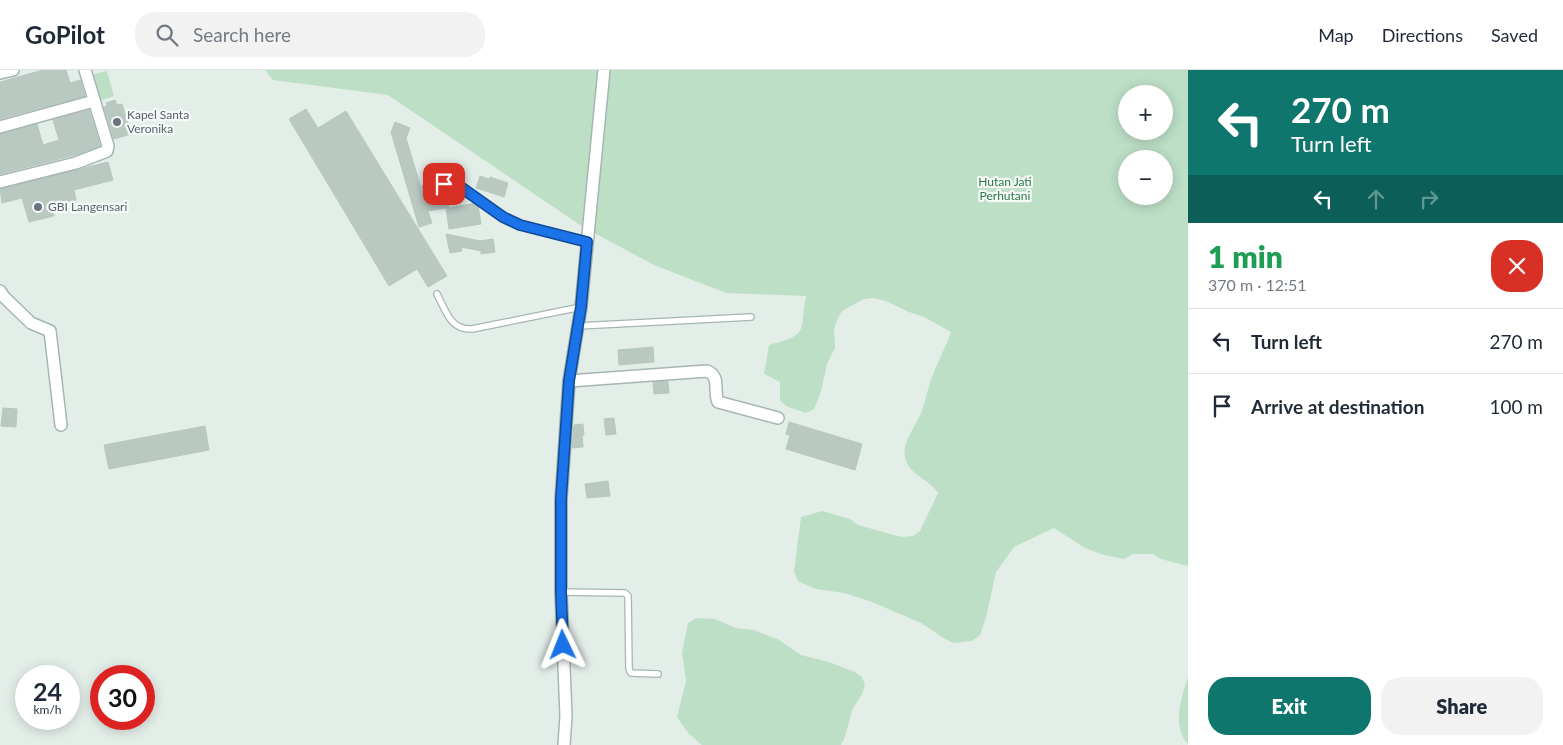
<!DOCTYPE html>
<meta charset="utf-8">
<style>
:root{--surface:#fff;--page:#f2f2f3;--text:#1f2937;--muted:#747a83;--line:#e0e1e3;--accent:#0f766e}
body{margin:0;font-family:Lato,sans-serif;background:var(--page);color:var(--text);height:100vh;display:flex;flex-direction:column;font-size:19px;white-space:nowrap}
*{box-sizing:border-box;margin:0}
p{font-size:16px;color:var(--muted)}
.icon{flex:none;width:28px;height:28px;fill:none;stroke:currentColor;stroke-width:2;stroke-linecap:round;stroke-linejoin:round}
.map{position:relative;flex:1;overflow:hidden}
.side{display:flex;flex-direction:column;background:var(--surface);width:375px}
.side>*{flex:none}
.banner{background:#0f766e;color:#fff;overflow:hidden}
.buttons{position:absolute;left:1118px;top:15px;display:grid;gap:10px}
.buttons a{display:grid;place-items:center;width:55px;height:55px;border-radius:50%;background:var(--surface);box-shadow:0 2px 12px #0003;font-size:25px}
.speed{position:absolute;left:15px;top:595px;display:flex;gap:10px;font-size:25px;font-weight:700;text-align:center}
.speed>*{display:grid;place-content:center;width:65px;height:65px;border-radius:50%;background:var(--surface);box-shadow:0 2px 12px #0003;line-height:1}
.speed small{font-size:12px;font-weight:400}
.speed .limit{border:8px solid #d22;background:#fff;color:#111}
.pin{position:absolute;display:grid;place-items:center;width:42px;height:42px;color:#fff;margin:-21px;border-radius:10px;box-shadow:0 2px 8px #0006}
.me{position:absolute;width:55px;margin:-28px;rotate:358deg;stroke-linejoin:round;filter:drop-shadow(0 0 4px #0008)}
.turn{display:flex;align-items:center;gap:18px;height:105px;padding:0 20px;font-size:22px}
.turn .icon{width:65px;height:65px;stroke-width:2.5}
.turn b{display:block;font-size:35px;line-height:42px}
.lanes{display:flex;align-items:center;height:48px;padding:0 20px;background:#0003;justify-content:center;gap:25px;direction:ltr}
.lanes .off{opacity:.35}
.round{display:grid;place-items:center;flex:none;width:52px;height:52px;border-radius:20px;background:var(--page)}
.summary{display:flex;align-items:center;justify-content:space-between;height:85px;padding:0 20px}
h1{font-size:30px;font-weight:800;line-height:38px;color:#1e9e55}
.cta{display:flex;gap:10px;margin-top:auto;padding:10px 20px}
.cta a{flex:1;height:58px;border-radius:20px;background:var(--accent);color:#fff;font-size:20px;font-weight:800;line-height:58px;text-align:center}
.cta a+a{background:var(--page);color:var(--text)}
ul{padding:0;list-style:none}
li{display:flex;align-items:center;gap:15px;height:65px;padding:0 20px;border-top:1px solid var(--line)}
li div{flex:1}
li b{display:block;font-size:19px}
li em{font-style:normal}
header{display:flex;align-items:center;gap:30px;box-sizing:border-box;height:70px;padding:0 25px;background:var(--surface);border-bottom:1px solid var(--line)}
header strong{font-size:24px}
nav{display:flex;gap:28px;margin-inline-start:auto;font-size:18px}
.search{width:350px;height:45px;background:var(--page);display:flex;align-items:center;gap:12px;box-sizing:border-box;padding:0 18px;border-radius:20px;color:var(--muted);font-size:19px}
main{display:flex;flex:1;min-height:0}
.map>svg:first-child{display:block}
.green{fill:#bddfc6;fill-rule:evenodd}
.building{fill:#b9c9c2;stroke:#b6c8c0}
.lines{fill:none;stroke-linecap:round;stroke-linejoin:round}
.lane-casing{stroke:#a6b6b0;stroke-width:8}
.street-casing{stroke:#a6b6b0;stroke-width:14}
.lane{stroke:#fff;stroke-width:5.5}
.street{stroke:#fff;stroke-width:11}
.route-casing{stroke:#114b97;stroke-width:12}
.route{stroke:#1a73e8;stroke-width:9}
.worship-dot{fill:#6b7280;stroke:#f5faf7;stroke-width:2}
.labels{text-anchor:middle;stroke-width:4.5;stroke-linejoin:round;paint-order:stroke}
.worship-label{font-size:12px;fill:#5b616d;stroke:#f5faf7;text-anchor:start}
.park-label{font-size:12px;fill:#2d7749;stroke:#f5faf7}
</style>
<header>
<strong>GoPilot</strong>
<div class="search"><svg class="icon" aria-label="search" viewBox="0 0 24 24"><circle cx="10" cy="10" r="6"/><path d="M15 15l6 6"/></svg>Search here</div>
<nav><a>Map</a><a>Directions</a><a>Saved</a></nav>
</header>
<main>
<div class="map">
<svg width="1188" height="675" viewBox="0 0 1188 675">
<rect width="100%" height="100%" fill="#e4eee9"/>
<path class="green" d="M265,0h923v496l-27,-7 -8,-5h-20l-9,5 -20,-4 -19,-7 -31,-20 -40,19 -18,25 -10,46 -6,17 -8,6 -19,2 -8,-4 -24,-16 -49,-21 -28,-9 -28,-4 -18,-8 -4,-9 7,-55 21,-6 28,8 8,6 36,10 9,2 10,-1 7,-5 18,-38c-8,-13 -26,-17 -32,-32 -7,-17 10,-34 16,-50 3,-9 5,-19 8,-29 6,-17 15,-33 21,-50l-27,-15 -15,-5 -23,-11 -13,-3 -9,1 -22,12 -5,9 -3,9 1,19 -8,16 -6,28 -7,17 -8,4 -18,-6 -8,-6v-19l-16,-8 5,-29c41,-11 30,-12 37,-49l-80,-3 -72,-28 -71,-38 -195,-132 -115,-15zM1126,24h38v37h-38zM1126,89h38v37h-38z
M107,1l7,25 -15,5 -8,-26z
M696,548l19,1 21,9 18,2 25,10 22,15 28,7 26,10 7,5 3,8 -3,9 -10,16 -7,27 -4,8h-139l-14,-12 -11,-16 9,-36 -4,-28 6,-30z
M1188,606v68c-17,-18 -6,-47 0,-68z"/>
<path class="building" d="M43,0h23l4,13 10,-3 5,16 -85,23v-37z
M115,30l2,5 5,-1 9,30 -17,5 -10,-32 3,-1 -1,-3z
M306,39l12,19 28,-17 101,165 -19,11 -11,-18 -28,17 -100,-167z
M89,40l11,36 -21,8 -79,20v-40l37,-10 6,21 16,-5 -6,-20z
M395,52l15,6 -4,10 16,53 24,-1 3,18 27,-5 2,2 3,19 -32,5 -3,-21 -18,3 4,12 -13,4 -28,-95z
M108,92l5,18 -39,10 2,10 -10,2 1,5 -14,4 1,5 -25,6 -7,-24 -20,5 -2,-14z
M480,106l9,3 1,-2 18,6 -4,14 -28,-9z
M446,164l34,7 13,-2 2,13 -14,2v-3l-20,-4 1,4 -12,2z
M653,277l1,15 -35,3 -1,-15z
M668,311l1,12 -15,1 -1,-12z
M3,338l14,1 -1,18 -15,-1z
M614,348l2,16 -10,1 -2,-16z
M789,352l73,22 -7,26 -69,-21 4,-14 -4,-1z
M583,354l1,11h-2l1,12 -11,1 2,-23z
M205,356l4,24 -100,19 -5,-24z
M608,411l2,15 -23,2 -2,-14z"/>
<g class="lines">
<defs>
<path id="lane" d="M426,117l28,-3 8,3 41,30 17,8 67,17
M437,224c9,17 13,36 35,35l109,-22
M578,256l173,-9
M561,522l64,1 3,3 1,73 2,4 27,1"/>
<path id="street" d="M0,3l13,-3
M0,57l94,-26
M0,112l76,-19 31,-12 1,-5 -23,-76
M0,221l4,6 27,26 19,8 11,94
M569,311l138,-10c14,5 6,20 11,31l60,16
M564,675l2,-29 -5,-124v-93l8,-118 12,-74 23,-237"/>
</defs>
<use href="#lane" class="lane-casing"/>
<use href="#street" class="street-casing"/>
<use href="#lane" class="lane"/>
<use href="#street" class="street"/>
</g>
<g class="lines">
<defs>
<path id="route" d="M444,114h10l8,4 41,29 17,8 67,17 -6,65 -12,74 -8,118v93l2,53"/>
</defs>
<use href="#route" class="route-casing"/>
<use href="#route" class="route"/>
</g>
<g class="worship-dot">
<circle cx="117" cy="52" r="5"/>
<circle cx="38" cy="137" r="5"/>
</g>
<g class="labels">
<g class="worship-label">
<text x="127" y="49">Kapel Santa<tspan x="127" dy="14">Veronika</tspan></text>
<text x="48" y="141">GBI Langensari</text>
</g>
<g class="park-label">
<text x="1005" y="116">Hutan Jati<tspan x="1005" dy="14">Perhutani</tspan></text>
</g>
</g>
</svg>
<div class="buttons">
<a>+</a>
<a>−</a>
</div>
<div class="speed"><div>24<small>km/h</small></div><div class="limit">30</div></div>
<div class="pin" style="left:444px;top:114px;background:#d93025"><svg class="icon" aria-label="arrive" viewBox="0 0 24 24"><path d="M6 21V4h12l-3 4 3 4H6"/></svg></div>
<svg class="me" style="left:563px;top:575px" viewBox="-20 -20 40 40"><path d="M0-17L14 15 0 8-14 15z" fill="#1a73e8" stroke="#fff" stroke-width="4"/></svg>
</div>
<section class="side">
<div class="banner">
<div class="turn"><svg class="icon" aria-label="left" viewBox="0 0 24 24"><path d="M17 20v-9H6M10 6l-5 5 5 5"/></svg><div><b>270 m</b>Turn left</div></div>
<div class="lanes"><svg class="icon" aria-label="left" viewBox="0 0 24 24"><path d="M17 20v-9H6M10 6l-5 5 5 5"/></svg><svg class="icon off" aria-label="ahead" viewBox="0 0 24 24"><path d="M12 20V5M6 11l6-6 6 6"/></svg><svg class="icon off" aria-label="right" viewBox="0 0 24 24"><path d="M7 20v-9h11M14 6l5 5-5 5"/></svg></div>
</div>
<div class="summary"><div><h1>1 min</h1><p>370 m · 12:51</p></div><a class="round" style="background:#d93025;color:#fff"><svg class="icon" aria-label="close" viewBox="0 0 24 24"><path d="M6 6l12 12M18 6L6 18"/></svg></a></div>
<ul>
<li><svg class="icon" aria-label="left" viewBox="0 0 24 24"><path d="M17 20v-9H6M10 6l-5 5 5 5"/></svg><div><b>Turn left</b></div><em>270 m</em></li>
<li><svg class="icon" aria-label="arrive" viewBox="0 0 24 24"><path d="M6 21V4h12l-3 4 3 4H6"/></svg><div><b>Arrive at destination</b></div><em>100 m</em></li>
</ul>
<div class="cta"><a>Exit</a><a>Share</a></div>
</section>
</main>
